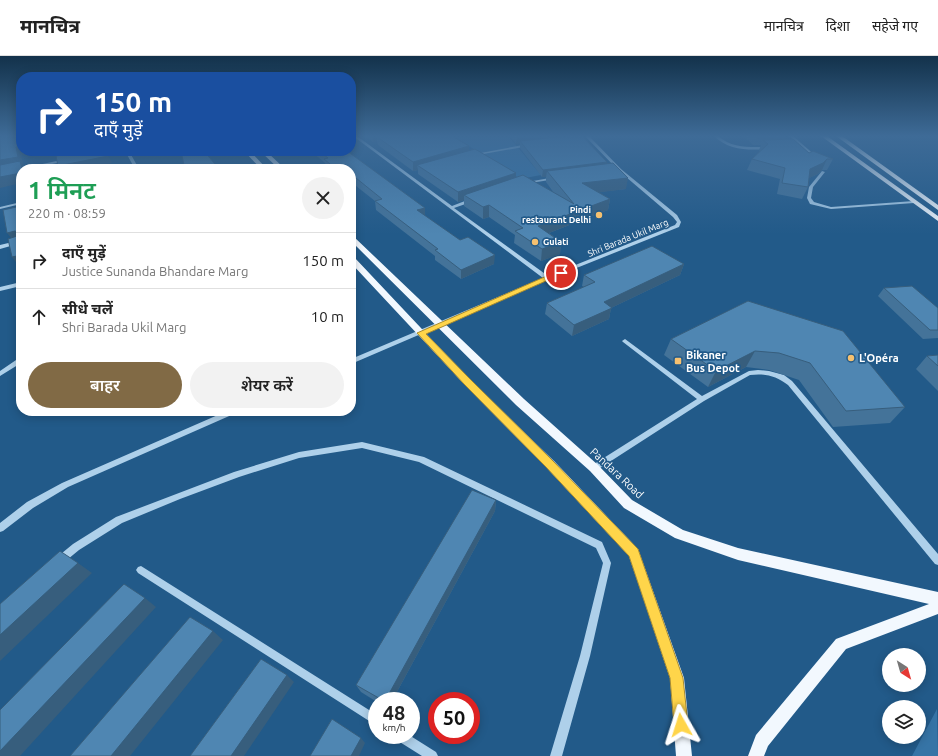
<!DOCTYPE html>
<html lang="hi">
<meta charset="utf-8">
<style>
:root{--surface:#fff;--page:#f2f2f2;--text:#222;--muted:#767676;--line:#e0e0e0;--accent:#816a45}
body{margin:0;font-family:Ubuntu,"Noto Sans Devanagari",sans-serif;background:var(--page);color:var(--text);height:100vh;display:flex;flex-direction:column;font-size:15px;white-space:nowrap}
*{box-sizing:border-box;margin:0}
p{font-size:13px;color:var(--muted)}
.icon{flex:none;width:22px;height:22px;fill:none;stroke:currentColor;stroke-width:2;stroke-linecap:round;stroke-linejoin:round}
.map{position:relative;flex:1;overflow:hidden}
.side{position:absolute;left:16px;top:108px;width:340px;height:252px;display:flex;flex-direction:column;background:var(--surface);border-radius:16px;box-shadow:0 2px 10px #0003}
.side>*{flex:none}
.hud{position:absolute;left:16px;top:16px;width:340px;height:84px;border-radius:16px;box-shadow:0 2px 10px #0003;background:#1a4fa0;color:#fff;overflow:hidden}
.needle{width:26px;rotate:143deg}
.fabs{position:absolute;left:882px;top:592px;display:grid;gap:8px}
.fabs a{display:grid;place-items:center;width:44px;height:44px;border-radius:50%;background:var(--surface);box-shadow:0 2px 10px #0003;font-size:20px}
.speed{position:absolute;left:368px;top:636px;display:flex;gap:8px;font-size:20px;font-weight:700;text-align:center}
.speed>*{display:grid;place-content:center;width:52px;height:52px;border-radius:50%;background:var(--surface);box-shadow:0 2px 10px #0003;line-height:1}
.speed small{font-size:10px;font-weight:400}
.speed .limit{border:6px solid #d22;background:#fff;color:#111}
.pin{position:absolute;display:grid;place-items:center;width:34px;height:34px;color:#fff;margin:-17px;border:2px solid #fff;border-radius:50%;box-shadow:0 1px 4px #0007}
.me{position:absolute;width:44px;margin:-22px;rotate:354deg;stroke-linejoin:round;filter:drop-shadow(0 0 3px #0008)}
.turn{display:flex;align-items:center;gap:14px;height:84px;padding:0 12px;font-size:18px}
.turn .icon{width:52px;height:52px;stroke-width:2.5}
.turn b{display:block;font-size:28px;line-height:34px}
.round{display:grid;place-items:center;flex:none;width:42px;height:42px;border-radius:21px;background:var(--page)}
.head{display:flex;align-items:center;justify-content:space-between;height:68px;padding:0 12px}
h1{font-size:24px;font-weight:600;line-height:30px;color:#1e9e55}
.primary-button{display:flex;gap:8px;margin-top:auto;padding:8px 12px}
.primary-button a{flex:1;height:46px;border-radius:24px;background:var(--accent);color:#fff;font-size:16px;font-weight:600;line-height:46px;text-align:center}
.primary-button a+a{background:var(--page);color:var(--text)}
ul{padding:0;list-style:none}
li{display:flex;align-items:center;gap:12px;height:56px;padding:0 12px;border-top:1px solid var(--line)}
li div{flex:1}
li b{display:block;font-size:15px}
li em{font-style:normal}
header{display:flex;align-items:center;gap:24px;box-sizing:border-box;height:56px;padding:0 20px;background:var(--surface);border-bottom:1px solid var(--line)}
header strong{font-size:19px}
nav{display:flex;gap:22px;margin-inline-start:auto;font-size:14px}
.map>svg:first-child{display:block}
.green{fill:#3674a6}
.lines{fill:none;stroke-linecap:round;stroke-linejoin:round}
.minor{fill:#aed0ea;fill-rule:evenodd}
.major{fill:#f2f8fe;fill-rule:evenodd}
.wall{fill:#447399}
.shaded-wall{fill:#375e7d}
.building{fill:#4f86b2;stroke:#375e7d}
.route{fill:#ffd54a;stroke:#a68a30}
.poi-dot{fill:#f6c170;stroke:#225a89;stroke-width:1.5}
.labels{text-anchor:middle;stroke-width:3.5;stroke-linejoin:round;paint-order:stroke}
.far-poi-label{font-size:9px;font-weight:bold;fill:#fff;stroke:#225a89;text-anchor:end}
.far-street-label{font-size:9px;fill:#fff;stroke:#225a89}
.poi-label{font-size:11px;font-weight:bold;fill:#fff;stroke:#225a89;text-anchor:start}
.street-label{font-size:11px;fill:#fff;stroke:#225a89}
</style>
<header>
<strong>मानचित्र</strong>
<nav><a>मानचित्र</a><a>दिशा</a><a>सहेजे गए</a></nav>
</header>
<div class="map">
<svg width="938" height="700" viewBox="0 0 938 700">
<rect width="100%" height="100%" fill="#225a89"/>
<path class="green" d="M455,81h54l32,38 -21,4z
M937,653l1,47h-26z"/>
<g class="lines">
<path class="minor" d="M357,80l95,70 18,-7h4v2l-20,7 94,68 127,-51 2,-3 -4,-5 -54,-46 -34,-35h4l32,33 56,46 4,7 -2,5 -130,52 -198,85v-5l192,-81 -190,-142z
M714,80h4c15,13 33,11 51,11l2,1 -2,1c-20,1 -40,2 -55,-13z
M789,80h4l24,21v2h-2z
M528,88l2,1 -1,1 -57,10 -2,-1z
M125,95h4l10,18h-4z
M66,103l2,1 -1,1 -40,8h-6v1l-2,-1z
M822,115l3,1 -12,15 -2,11 3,4 17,5 83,-6 2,1 -2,1 -83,6 -21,-5 -3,-6 2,-11z
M555,121l2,1 -1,1 -32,5 -2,-1z
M21,146v2l-21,5v-2z
M21,184v3l-21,6v-4z
M21,226v4l-21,5v-4z
M625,283l77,57 47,-25 9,-1 11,1 15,4 8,6 146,173v11l-3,-1 -147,-179c-12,-9 -23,-12 -38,-10l-46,26 -107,69 -3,1 -3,-1 -1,-2 1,-2 106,-67 -74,-57 -1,-1z
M19,302h2v5l-21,13v-5z
M227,355h11l-2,2 -168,74 -35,21 -30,23 -3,1v-9l27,-21 35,-19z
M362,386l62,15 178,85 9,21 -21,93 -28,100h-12l30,-100 23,-93 -7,-15 -177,-86 -57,-14 -63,10 -60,19 -59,22 -58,24 -43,27 -17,14 -3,1 -3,-1 -1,-3 1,-3 17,-14 43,-27 118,-45 65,-20z
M141,510l236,149v11l-239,-153 -2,-3 2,-3z
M393,679h16l27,17 2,4h-16l-27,-17z"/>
<path class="major" d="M821,80h6l111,80v5z
M836,80h6l96,69v5z
M244,95h6l17,18h-6z
M260,95h6l19,18h-6z
M351,179l2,1 171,163 74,66 34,35 51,30 55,18 200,44v22l-92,35 -78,97 -4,10h-16l8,-21 80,-96 93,-35 -191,-44 -63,-22 -51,-30 -34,-37 -74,-66 -165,-164z
M351,201h3l116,123 84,81 84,88 46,129 8,78h-16l-6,-78 -41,-122 -83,-89 -82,-83 -113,-121z"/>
</g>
<path class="wall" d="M365,80h87l17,15 47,22v4l38,16 -8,-11v-5h-4l-22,-29v-4h-4l-6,-8h72l25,26v1l19,26 -28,3 12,7 -2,11 -59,23 12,9 -1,12 -19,7 -27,-18 1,-8 -26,-18 -6,2 -19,-13v-6l-6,2 -40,-28v-4l-5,1 -35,-26 -1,-4 -4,1z
M744,80h40l1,2v1l24,14 24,6 -6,11h-5l-4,4 -9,4 -1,9 -6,12 -25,-5 3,-15 -33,-9 5,-11 8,-8 -1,-1 2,-5h-8z
M311,95h36l78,65 69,48 -33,15 -26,-19v-4l-59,-46 -1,-9 -24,-19v-13h-23l-2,-1 -1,-5z
M684,208l-4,11 -69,33 -2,11 -37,17 -27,-22 2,-11 37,-16 -2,-1 2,-11z
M884,232l54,20v30l-15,1 -45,-43z
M748,245l157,106 -15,16 -57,4 -34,-47 -30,-10 -23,-3 -38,20 -44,-32 7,-16z
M938,299v36l-22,-22 11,-13z
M496,444l-1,11 -103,190h-15v1l-16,-10 -5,-7z"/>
<path class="shaded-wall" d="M372,80h21l-16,1v4l-4,1z
M519,80h56l-55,5v3h-4l1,-7z
M21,90v5h5l1,3 -6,1 3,11h-2l2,3 -24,1v-10l16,-13z
M469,90v9l-52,10 1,5 -5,1v-9z
M54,95h44l-39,7z
M106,95l6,12 -28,6h-24l-2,-3z
M827,103l-5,11 -4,4 -13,6 5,-11z
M607,106l-1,7 -59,2 -1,6h-4l1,-7z
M21,117v10l-21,5v-11z
M516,117v10l-52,12v5l-6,2v-10z
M628,122l-2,11 -46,6 2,-12z
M610,143l-2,11 -72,28 2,-12z
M489,149v12l-6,2v-12z
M425,152v9l-8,-7z
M15,175l6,8 -8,1 -6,-7z
M561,186l-1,12 -19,7 1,-12z
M21,199v9l-3,1 -6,-8z
M495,199l-1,9 -33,15v-9z
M684,208l-4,11 -69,33 -2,11 -37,17 2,-11 30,-23z
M755,295l-9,16 -38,20 8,-16z
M496,444l-1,11 -103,190h-7z
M78,507l14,10 -92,88v-26z
M145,542l11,9 -136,149h-20v-5z
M213,575l10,9 -93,116h-19z
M287,619l7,7 -50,74h-13z
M361,682l4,5 -6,13h-8z"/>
<path class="building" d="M0,80h20l1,10 -5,1 2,10 -18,3z
M380,80h72l17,10 -56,16 -36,-25z
M567,80h15l25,26 -64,8 -23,-29z
M755,80h29l1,2h-29z
M793,83l16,14 4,-2 20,8h-6l-4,4 -13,6 -2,18 -26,-4 3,-15 -33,-9 16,-15 -5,-4z
M475,93l41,24 -58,19 -41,-27z
M79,95h27l2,5 -50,10 -2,-10z
M181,95h23l15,18h-38l-2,-3 5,-1z
M319,95h28l78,57 -8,2 43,30 8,-3 27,18 -34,15 -26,-20 3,-1 -63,-48 7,-2 -31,-25v-5h-15l-12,-10 4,-1z
M20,105l2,8h-1v4l-21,4v-12z
M613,107l15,15 -46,5 28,16 -72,27 23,16 -19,7 -27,-18 8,-3 -34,-23 -6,2 -19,-12 59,-20 51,29 -27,-33z
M21,150v49l-9,2 -4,-18 9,-3v-4l-2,-1 -8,2 -4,-23z
M652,190l32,18 -80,38 8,6 -38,17 -27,-22 48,-21 -11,-7z
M912,230l26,22v22h-8l-46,-42z
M748,245l95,30 62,76 -59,4 -36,-48 -31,-10 -24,-2 -39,20 -45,-32z
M938,299v11l-11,-10z
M472,434l24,10 -111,201h-1l-28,-16z
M60,495l18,12 -78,72v-31z
M124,528l21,14 -145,153v-41z
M190,561l23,14 -102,125h-41z
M261,603l26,16 -56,81h-41z
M332,663l29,19 -10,18h-41z"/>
<linearGradient id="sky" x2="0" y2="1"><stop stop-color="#13324b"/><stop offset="0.45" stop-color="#3e6b97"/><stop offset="1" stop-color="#3e6b97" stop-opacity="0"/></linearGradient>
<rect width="938" height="178" fill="url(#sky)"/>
<path class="route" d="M558,215l6,2 -138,61 45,46 82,81 85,88 45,129 5,47 -2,5 -5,2 -5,-2 -2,-5 -4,-47 -41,-122 -83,-89 -82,-83 -47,-51z"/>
<g class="poi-dot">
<circle cx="599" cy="159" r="4"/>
<circle cx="535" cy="186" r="4"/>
<circle cx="851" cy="302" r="4"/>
<rect x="674" y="301" width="8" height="8" rx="2"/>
</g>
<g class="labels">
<g class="far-poi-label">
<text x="591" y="157">Pindi<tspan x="591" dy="10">restaurant Delhi</tspan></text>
<text x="543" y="189" text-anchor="start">Gulati</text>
</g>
<g class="far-street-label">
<text transform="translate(628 182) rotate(-22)" y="3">Shri Barada Ukil Marg</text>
</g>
<g class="poi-label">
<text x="686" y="303">Bikaner<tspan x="686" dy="13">Bus Depot</tspan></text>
<text x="859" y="306">L'Opéra</text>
</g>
<g class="street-label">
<text transform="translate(617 417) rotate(43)" y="4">Pandara Road</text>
</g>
</g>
</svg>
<div class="fabs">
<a><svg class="needle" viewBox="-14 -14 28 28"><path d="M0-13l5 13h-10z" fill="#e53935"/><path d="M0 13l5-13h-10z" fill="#767676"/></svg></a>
<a><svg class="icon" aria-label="layers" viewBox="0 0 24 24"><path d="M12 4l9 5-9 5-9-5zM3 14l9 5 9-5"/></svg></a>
</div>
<div class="speed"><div>48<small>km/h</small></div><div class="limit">50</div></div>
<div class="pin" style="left:561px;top:217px;background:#d93025"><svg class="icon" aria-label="arrive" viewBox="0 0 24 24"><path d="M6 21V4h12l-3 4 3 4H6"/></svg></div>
<svg class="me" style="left:681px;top:669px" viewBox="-20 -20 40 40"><path d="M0-17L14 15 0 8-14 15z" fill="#ffd54a" stroke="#fff" stroke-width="4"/></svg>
<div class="hud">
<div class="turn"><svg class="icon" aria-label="right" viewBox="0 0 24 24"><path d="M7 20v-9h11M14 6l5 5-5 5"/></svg><div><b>150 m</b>दाएँ मुड़ें</div></div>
</div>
<section class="side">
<div class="head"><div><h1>1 मिनट</h1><p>220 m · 08:59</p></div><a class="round"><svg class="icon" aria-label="close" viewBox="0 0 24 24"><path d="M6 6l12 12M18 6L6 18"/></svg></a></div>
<ul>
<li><svg class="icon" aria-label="right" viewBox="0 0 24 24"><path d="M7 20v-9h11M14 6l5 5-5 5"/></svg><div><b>दाएँ मुड़ें</b><p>Justice Sunanda Bhandare Marg</p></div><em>150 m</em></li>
<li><svg class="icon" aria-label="ahead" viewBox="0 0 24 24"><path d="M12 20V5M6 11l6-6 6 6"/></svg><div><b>सीधे चलें</b><p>Shri Barada Ukil Marg</p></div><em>10 m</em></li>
</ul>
<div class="primary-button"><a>बाहर</a><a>शेयर करें</a></div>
</section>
</div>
